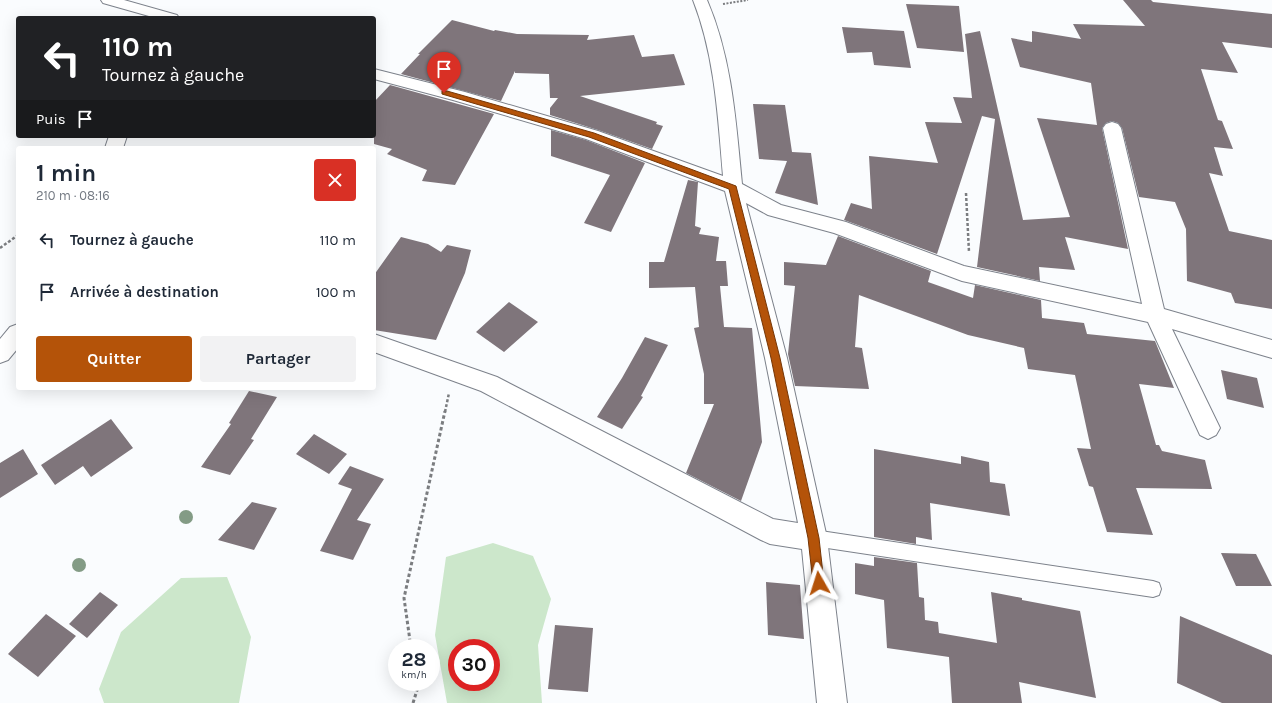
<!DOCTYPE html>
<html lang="fr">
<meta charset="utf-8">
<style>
:root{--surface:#fff;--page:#f2f2f3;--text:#1f2937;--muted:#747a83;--accent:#b45309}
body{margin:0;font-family:Karla,sans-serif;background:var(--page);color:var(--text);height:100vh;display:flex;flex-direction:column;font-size:15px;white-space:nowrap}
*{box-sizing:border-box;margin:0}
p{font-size:13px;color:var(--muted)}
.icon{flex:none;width:22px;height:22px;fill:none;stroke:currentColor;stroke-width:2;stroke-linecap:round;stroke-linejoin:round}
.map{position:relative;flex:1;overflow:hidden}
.side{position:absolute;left:16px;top:146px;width:360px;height:244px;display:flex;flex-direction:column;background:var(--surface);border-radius:4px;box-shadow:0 4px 16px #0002}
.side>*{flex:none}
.hud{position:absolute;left:16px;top:16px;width:360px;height:122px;border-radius:4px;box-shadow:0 4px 16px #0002;background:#202124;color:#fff;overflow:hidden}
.speed{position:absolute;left:388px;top:639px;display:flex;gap:8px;font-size:20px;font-weight:700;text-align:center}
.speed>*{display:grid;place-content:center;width:52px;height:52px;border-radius:50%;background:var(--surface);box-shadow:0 4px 16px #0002;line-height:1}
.speed small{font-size:10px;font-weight:400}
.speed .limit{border:6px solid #d22;background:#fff;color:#111}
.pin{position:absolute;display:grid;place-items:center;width:34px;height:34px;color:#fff;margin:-41px -17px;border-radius:50% 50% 50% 0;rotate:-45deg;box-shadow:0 0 4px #0007}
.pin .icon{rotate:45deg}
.me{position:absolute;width:44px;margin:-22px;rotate:354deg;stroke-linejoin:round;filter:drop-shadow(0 0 3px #0008)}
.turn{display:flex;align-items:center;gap:14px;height:84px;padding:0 20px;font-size:18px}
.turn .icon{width:52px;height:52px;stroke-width:2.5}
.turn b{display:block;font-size:28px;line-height:34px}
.then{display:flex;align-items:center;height:38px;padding:0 20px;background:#0003;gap:8px;font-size:15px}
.round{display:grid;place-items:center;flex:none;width:42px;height:42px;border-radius:4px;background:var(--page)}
.headline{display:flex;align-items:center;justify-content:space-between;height:68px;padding:0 20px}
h1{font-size:24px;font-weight:700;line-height:30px}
.button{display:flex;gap:8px;margin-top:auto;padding:8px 20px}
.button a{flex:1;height:46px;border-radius:4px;background:var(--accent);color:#fff;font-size:16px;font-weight:700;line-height:46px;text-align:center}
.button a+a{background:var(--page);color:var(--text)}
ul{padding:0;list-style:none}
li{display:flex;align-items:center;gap:12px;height:52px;padding:0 20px}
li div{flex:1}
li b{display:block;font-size:15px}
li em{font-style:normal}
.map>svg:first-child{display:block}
.green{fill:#cce7cb;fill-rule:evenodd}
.building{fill:#7f757b}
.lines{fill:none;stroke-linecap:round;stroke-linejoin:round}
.lane-casing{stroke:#7d828b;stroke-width:2}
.street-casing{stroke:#7d828b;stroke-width:2}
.path-far2{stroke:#7b7d80;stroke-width:2;stroke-dasharray:2 1.5;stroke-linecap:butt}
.path-far1{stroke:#7b7d80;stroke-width:2.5;stroke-dasharray:3 2;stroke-linecap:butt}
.path{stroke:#7b7d80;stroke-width:3;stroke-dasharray:3.5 2.5;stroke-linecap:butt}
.lane{fill:#fff;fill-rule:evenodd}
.street{fill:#fff;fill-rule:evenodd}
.tree{fill:#839b85}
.route{fill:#b45309;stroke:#753606}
</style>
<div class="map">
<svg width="1272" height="703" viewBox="0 0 1272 703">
<rect width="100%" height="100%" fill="#fafcfe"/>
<path class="green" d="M493,543l40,13 18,43 -13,46 4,58h-95l-12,-68 11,-78zM457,648h34v34h-34z
M227,577l24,60 -12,66h-135l-5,-14 22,-57 60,-54z"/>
<path class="building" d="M1123,0h28l2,2 119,12v34l-50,-6 16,31 -37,-4 17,51 4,1 11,28 -19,-2 9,29 -14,-3 20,58 43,9v69l-37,-6 -4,-10 -44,-12 -1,-52 -11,-27 -36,-5 -17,-69 -4,-5 -6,-2 -6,2 -4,5 26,121 -63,-12 10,33 -36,-3 1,14 -63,-14 18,-148 -13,-3 -45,138 -93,-34 7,-17 21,6 -3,-53 69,7 -13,-41 37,1 -9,-26 19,1 -7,-64 15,-3 43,189 47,-3 -33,-99 60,7 -6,-42 -71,-16 -9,-29 21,4v-11l49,8 -8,-15 72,2z
M906,4l53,2 5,46 -47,-4z
M452,20l42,11 1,-1 22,4 72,1 -2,5 47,-5 8,22 32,-3 11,31 -105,11 77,26 -1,2 7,2 -11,23 -54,-19 -48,-15v-7l8,-10h-8l-1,-24 -34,-1v-2l-14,30 -100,-27 19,-20h-2z
M842,27l62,4 7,37 -37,-3 -2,-13 -25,1z
M390,85l104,29 -39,71 -33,-4 5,-11 -40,-16 5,-5 -18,-5v-42z
M753,104l32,1 7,47 19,1 7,52 -43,-12 12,-32 -28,-2z
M551,130l35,10 59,23 -34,69 -27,-9 26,-48 -59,-19z
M688,180l10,2 -3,44 6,2 -2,6 20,3 -3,24h10l2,25h-8l4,41 28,1 10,114 -21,59 -55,-28 28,-69h-10v-30l-10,-46 5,-1 -4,-40 -46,1v-26h15z
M838,236l93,35 -3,11 45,16 2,-13 66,15 1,18 42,5 3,11 68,7 19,47 -35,-4 17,61h3l3,6 43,9 7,29 -76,-1 17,47 -46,-3 -14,-45 -4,-1 -12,-38 14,1 -16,-74 -47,-6 -4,-21 -56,-13 -109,-40 -4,52 7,1 7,41 -74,-3 -7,-32 7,-68 -11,-1v-23l42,3z
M401,237l27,7 13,8 6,-7 24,5 -6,23 -29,67 -62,-10v-55z
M509,302l29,20 -34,30 -28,-20z
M645,337l23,8 -27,51 2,1 -21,32 -25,-12 25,-39z
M1221,370l36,8 7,30 -37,-9z
M249,391l28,6 -26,42 3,1 -24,35 -29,-8 30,-43 -2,-1z
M111,419l22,29 -42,29 -8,-11 -28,19 -14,-20z
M314,434l33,20 -18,20 -33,-20z
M23,449l15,25 -38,24v-35z
M874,449l87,15v-8l28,6 1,20 15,2 5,32 -80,-13 2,37 -16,-3v7l-42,-7z
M350,466l34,13 -27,41 14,4 -18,36 -33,-9 32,-62 -14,-5z
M252,502l25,6 -23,42 -36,-10z
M1221,553l35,1 16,32h-36z
M874,557l43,6 2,34 5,1 1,22 13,2 1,11 58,10 -6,-51 31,6v2l58,11 16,87 -77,-16 3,21h-70l-3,-46 -62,-9 -3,-48 -29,-6v-31l19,3z
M766,582l34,3 4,54 -36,-4z
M100,592l18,13 -31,33 -18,-14z
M46,614l30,22 -38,41 -30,-23z
M1180,616l92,39v48h-50l-45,-20z
M555,625l38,3 -5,64 -40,-3z"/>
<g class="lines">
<defs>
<path id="lane" d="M814,530l339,51 6,2 2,6 -2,6 -6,2 -339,-51 -5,-3 -3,-5 3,-5z"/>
<path id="street" d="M101,0h23l53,15 2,3h-23l-53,-15z
M693,0h14c25,58 29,122 35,184l39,21 65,17 118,44 178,38 -39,-176 3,-4 6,-2 6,2 3,4 43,181 108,31v18l-100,-29 48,99 -4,7 -8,4 -8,-4 -52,-113 -186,-41 -128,-48 -66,-18 -22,-12 41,155 40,180 20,165h-30l-15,-154 -32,-5 -9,-4 -280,-149 -107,-39v-18l123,43 276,142 25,4 -33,-165 -40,-167 -139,-52 -133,-39 -79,-21v-10l91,23 133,39 125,45c-5,-59 -8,-120 -30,-176z
M109,136h18l-4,12h-18z
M18,324v24l-10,12 -8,3v-24l10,-12z"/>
</defs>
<use href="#lane" class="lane-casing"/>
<use href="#street" class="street-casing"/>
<path class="path-far2" d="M723,4l25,-4"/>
<path class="path-far1" d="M966,193l3,59
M0,248l18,-13
M445,412l4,-19"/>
<path class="path" d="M411,648l-7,-50 41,-187
M413,703l5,-16 -1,-5"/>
<use href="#lane" class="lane"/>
<use href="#street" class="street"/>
</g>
<g class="tree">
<circle cx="186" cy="517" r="7"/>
<circle cx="79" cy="565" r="7"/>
</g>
<path class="route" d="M442,91h5l147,42 142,53 44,172 39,180 5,45 -1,4 -4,1 -4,-1 -2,-4 -5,-45 -37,-180 -42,-169 -140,-52 -147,-43z"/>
</svg>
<div class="speed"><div>28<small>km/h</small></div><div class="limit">30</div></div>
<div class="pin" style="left:444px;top:93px;background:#d93025"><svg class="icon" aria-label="arrive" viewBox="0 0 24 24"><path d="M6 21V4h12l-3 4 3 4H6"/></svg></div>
<svg class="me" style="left:819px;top:583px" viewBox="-20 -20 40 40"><path d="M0-17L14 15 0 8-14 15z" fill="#b45309" stroke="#fff" stroke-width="4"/></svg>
<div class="hud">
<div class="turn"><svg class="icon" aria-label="left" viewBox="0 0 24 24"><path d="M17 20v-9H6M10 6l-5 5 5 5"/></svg><div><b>110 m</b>Tournez à gauche</div></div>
<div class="then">Puis<svg class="icon" aria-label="arrive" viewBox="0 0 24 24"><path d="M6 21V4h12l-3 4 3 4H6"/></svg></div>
</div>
<section class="side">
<div class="headline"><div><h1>1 min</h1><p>210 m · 08:16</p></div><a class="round" style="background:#d93025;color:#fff"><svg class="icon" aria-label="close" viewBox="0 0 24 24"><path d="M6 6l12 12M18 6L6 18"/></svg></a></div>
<ul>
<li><svg class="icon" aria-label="left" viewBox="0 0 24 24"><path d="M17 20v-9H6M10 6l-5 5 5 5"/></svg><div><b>Tournez à gauche</b></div><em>110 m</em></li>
<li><svg class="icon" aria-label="arrive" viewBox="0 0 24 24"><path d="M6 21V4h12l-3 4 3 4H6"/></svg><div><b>Arrivée à destination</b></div><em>100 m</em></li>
</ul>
<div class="button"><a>Quitter</a><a>Partager</a></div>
</section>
</div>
